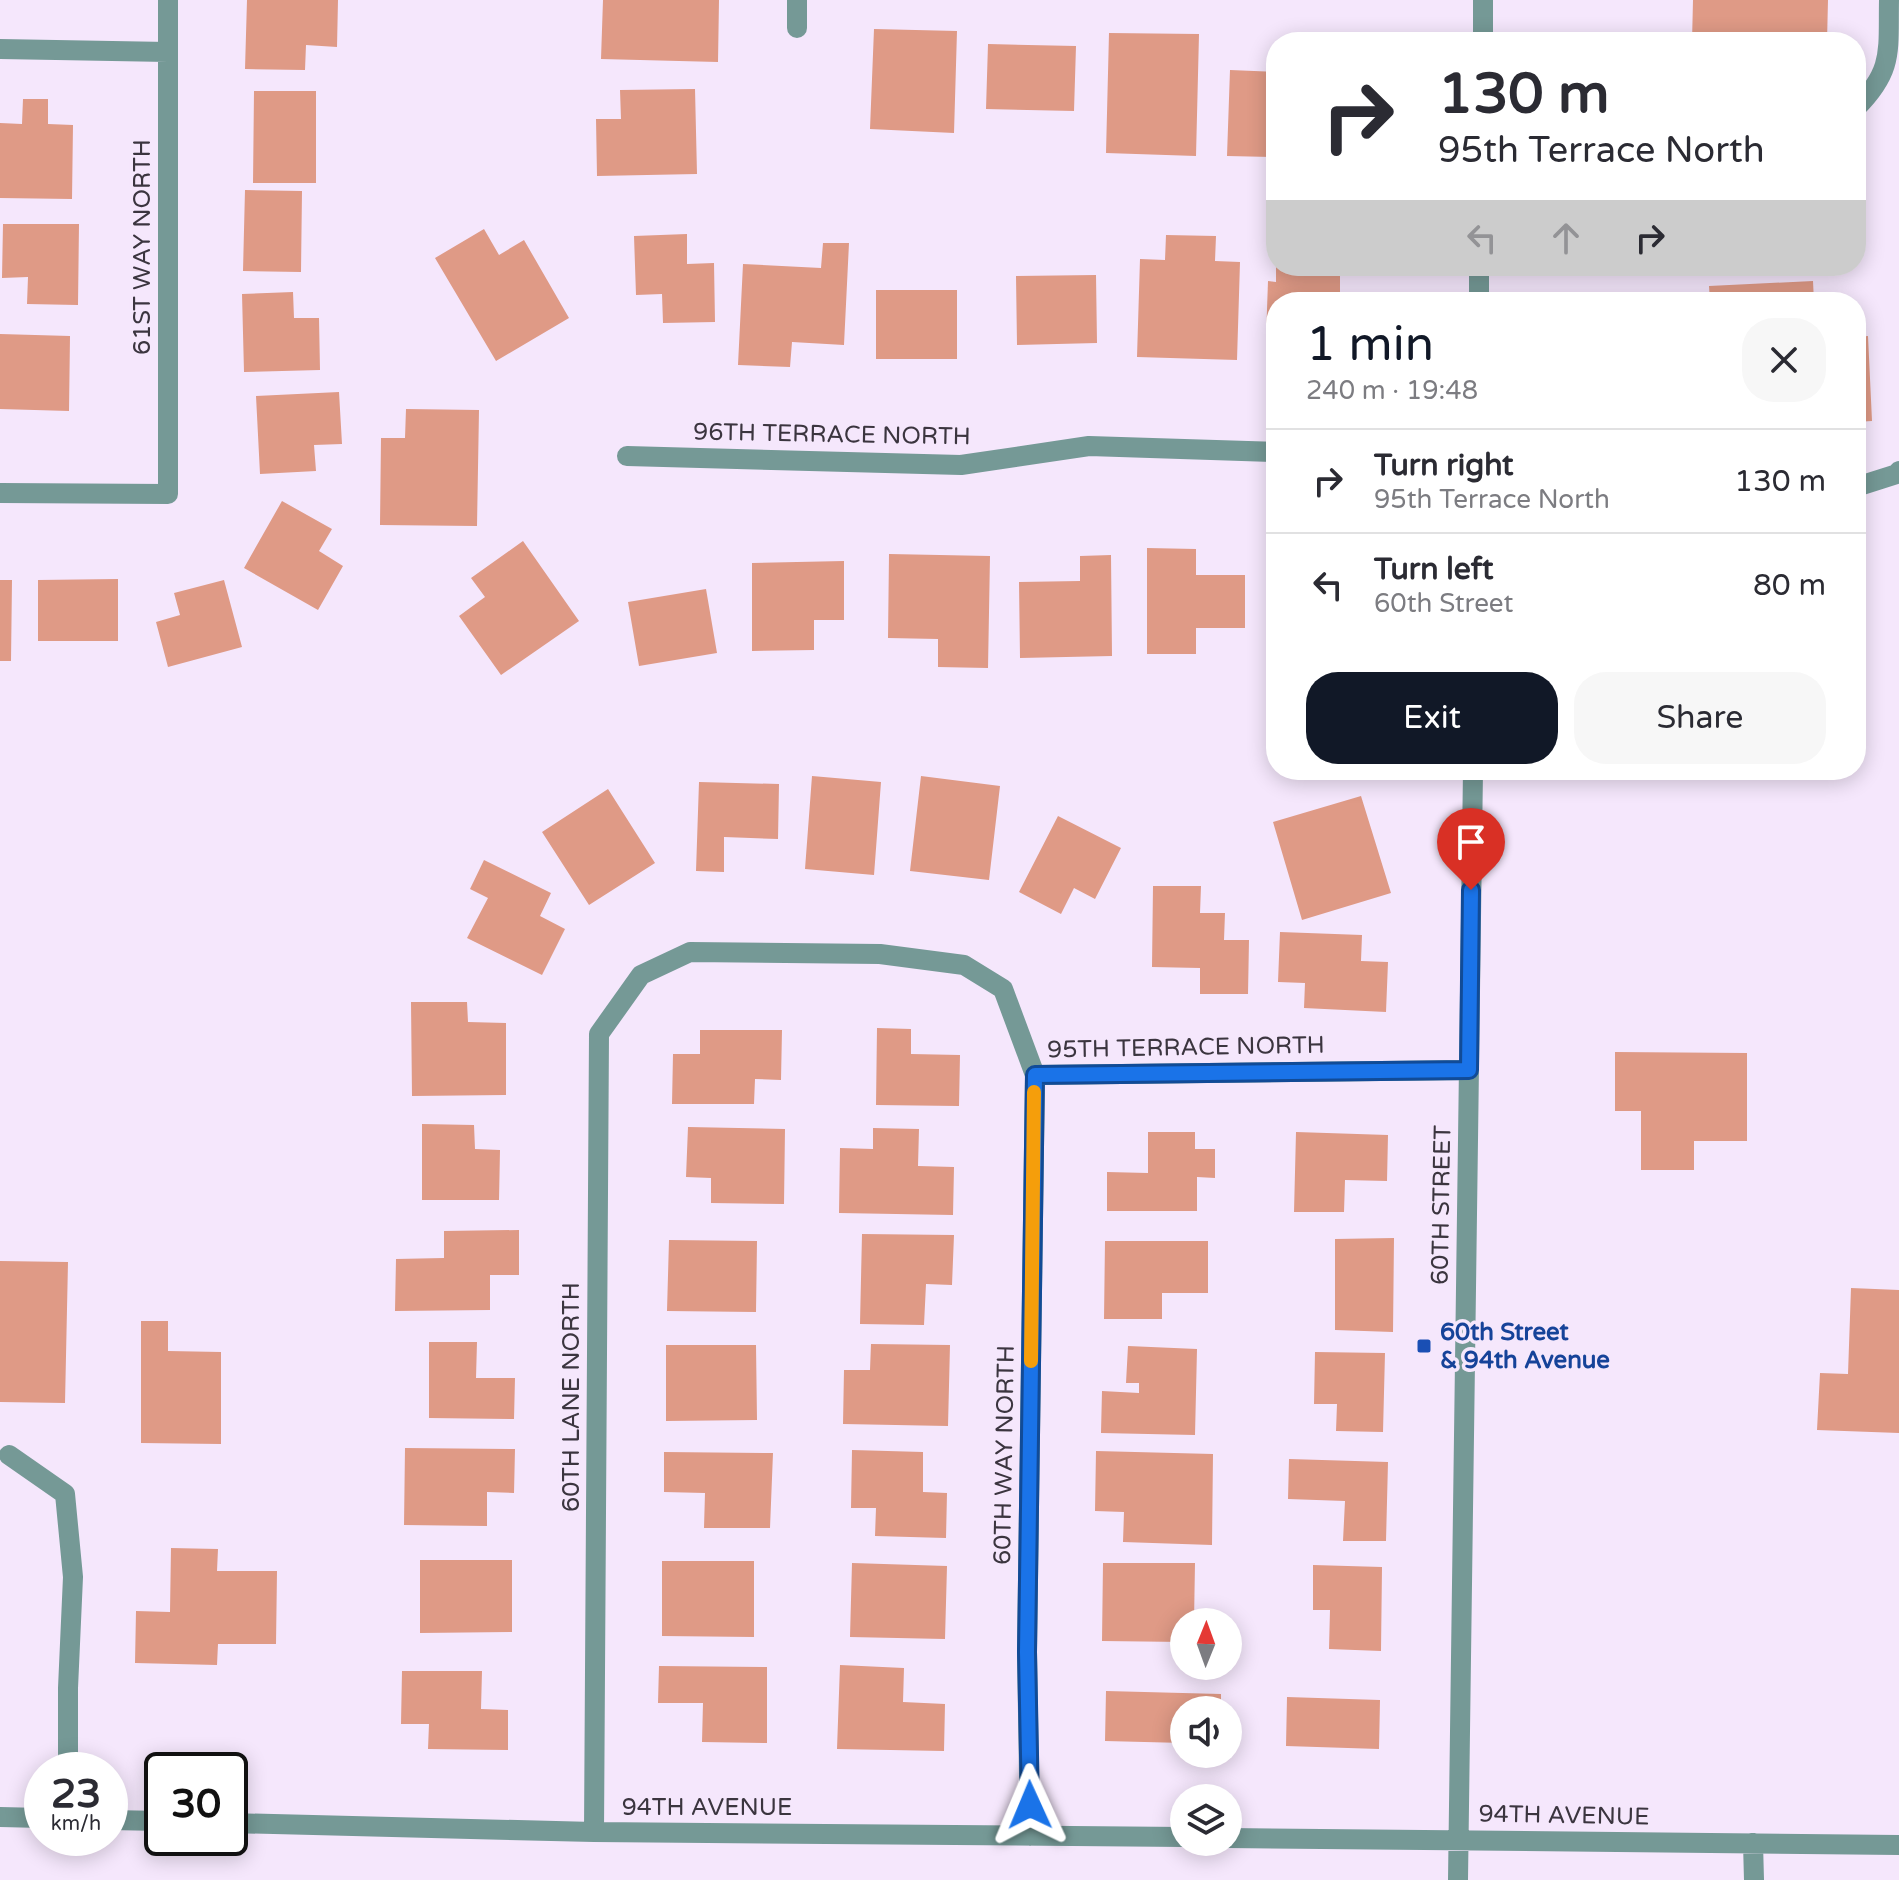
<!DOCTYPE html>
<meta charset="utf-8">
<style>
:root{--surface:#fff;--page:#f7f7f7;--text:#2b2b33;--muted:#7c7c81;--line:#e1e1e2;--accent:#111827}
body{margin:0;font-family:"Varela Round",sans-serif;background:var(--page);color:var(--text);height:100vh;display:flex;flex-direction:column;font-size:30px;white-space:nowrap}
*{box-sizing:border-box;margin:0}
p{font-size:26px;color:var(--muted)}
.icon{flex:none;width:44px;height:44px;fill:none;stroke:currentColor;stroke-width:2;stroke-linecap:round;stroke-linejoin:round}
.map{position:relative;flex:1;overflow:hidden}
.side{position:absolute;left:1266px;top:292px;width:600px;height:488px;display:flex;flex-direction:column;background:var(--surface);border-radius:32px;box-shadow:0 4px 20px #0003}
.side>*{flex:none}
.top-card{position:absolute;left:1266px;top:32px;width:600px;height:244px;border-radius:32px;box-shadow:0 4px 20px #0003;background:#fff;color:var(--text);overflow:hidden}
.needle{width:52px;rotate:1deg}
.controls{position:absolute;left:1170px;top:1608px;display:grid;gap:16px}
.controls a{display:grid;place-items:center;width:72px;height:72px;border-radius:50%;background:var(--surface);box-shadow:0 4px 20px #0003;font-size:40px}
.speed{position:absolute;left:24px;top:1752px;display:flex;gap:16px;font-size:40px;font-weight:700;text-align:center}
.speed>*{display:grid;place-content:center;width:104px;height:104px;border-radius:50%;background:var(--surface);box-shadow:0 4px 20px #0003;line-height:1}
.speed small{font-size:20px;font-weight:400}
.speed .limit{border:4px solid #111;border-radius:12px;background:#fff;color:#111}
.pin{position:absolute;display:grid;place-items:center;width:68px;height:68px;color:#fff;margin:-82px -34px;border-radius:50% 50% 50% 0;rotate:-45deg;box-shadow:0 0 8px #0007}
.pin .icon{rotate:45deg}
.me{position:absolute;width:88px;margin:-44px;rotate:359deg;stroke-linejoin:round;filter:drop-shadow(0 0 6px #0008)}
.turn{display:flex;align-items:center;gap:28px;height:168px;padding:0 40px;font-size:36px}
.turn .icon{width:104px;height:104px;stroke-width:2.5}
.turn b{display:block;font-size:56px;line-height:68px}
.lanes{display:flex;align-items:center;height:76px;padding:0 40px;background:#0003;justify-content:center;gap:40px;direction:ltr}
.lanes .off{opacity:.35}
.round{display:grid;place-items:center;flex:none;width:84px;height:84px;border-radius:32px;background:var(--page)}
.overview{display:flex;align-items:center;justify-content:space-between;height:136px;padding:0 40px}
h1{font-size:48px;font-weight:600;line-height:60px;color:var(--accent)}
.button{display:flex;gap:16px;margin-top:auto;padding:16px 40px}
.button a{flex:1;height:92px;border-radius:32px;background:var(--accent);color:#fff;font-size:32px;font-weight:600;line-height:92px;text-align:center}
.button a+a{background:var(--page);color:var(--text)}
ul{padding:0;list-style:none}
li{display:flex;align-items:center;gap:24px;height:104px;padding:0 40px;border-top:2px solid var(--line)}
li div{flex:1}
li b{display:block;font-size:30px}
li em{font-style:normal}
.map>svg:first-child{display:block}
.building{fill:#df9a86}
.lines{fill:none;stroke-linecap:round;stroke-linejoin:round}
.minor{stroke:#759996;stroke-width:20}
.route-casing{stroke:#114b97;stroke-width:20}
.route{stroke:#1a73e8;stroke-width:14}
.slow{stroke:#f59e0b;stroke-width:14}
.transit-dot{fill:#1a4fb4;stroke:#f5e7fc;stroke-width:3}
.labels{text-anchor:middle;stroke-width:7;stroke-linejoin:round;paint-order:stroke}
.street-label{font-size:24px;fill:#3b353f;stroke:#f5e7fc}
.transit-label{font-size:24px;font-weight:bold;fill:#164399;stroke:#f5e7fc;text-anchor:start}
</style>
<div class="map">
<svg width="1899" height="1880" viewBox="0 0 1899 1880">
<rect width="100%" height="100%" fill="#f5e7fc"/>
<path class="building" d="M247,0h91l-1,47 -31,-2 -1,25 -60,-1z
M603,0h116l-1,62 -117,-3z
M1693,0h135l-1,42h-135z
M874,29l83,2 -3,102 -84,-4z
M1109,33l90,1 -3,122 -90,-3z
M988,44l88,2 -2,65 -88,-2z
M1230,70l46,2v85l-49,-1z
M695,89l2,85 -100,2 -1,-57h25l-1,-29z
M254,91h62v92h-63z
M23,99h25v25l25,1 -1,74 -72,-1v-75l22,1z
M245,190l57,1 -1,81 -58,-1z
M3,224h76l-1,81 -51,-1 1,-27 -26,1z
M484,229l15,26 25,-15 45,78 -73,43 -61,-103z
M687,234v30l27,-1 1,59 -52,1 -1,-29 -26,1 -2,-59z
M1166,235l50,1 -1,25 25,1 -3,98 -100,-3 3,-98 25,1z
M823,243h26l-5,102 -52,-3 -2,25 -52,-2 5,-101 78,4z
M1276,266h64v31l44,1v4h-108v37l-10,-1 2,-57 8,1z
M1096,275l1,68 -80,2 -1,-69z
M1813,281l1,21h-104l-1,-16z
M876,290h81v69h-81z
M293,292l1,26h25l1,52 -76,2 -2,-78z
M0,334l70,2 -1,75 -69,-2z
M1868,336l4,85 -16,1v-85z
M339,392l3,52 -28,1 2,26 -56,3 -4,-78z
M406,409l73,1 -2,116 -97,-1 1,-87h24z
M282,501l50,28 -13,22 24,15 -25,44 -74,-42z
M523,541l56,80 -78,54 -42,-59 26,-19 -14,-19z
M1147,548l49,1v26h49v53h-49v26h-49z
M889,554l101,2 -2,112 -50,-1v-28l-50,-1z
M1111,555l1,101 -92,2 -1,-76 61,-1v-25z
M844,561v59h-30v30l-62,1v-88z
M118,579v62h-80v-61z
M0,580h12l-1,81h-11z
M224,580l18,67 -74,20 -12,-45 24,-7 -6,-22z
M706,589l11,64 -78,13 -11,-64z
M812,776l69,6 -7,93 -69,-6z
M921,776l79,10 -11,94 -79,-9z
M699,782l80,2 -1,55 -54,-2v35l-28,-1z
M608,789l47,74 -66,42 -47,-73z
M1361,796l30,97 -89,27 -29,-98z
M1058,816l63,32 -26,51 -21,-11 -13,26 -42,-22z
M484,860l67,33 -11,23 25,13 -23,46 -75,-37 21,-40 -18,-9z
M1153,886h48l-1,27h25l-1,27h25l-1,54h-48v-26l-48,-1z
M1280,932l82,3 -1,26 27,1 -2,50 -82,-4 1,-25 -27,-1z
M411,1002h56l1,20 38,1v72l-94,1z
M877,1028l34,1v25l49,1 -1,51 -83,-1z
M700,1030h82l-1,50 -26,-1 -1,25h-82l1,-50h27z
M1615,1052l132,1v88h-53v29h-53v-59h-26z
M422,1124l52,1 1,24 25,1 -1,50h-77z
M688,1127l97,2 -1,75 -73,-1v-25l-25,-1z
M873,1128l46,1 -1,37 36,1 -1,48 -114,-2 1,-65 33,1z
M1148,1132h47v17h20v29l-18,-1v34h-90v-39l41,1z
M1296,1132l92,3 -1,46 -42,-1 -1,32h-50z
M519,1230v45h-29v35l-95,1 1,-52 48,-1v-27z
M862,1234l92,1 -2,50 -26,-1 -2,41 -64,-1z
M1394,1238l-1,94 -58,-2v-91z
M669,1240l88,1 -1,71 -89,-1z
M1105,1241h103v52h-46v26h-58z
M0,1261l68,1 -3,141 -65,-1z
M1851,1288l48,2v143l-82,-3 3,-57 28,1z
M141,1321h27v30l53,1v92l-80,-1z
M429,1342h48l-1,36h39l-1,41 -85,-1z
M871,1344l79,1 -2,81 -105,-2 1,-54h26z
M666,1345h90l1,75 -91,1z
M1128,1346l69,3 -2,86 -94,-2 1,-42 37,2v-10h-13z
M1315,1352l70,1 -2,79 -47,-1 1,-27h-23z
M405,1448l110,1 -1,44 -27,-1v34l-83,-1z
M852,1450l71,2v40l24,1 -1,45 -71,-2 1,-28h-25z
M1096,1451l117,3 -1,91 -89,-3 1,-30 -29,-1z
M664,1452l109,1 -3,75h-66l1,-35 -41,-1z
M1289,1459l99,3 -2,79h-43l2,-40 -57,-2z
M171,1548l47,1 -1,22h60l-1,73h-58l-1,21 -82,-2 1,-52 34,1z
M420,1560h92v72l-92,1z
M662,1561h92v76l-92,-1z
M852,1563l95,3 -2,73 -95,-2z
M1103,1563h92l-1,59h-10v20l-82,-1z
M1313,1565l69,2 -1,84 -52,-2 1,-39h-17z
M840,1665l64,3 -1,34 42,2 -1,47 -107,-2z
M659,1666l108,1v76l-65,-1 1,-39h-45z
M402,1671h80l-1,38 27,1v40l-80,-1 1,-25h-28z
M1106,1691l115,3v16h-37v33l-79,-2z
M1287,1697l93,3 -1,49 -93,-3z"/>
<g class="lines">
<path class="minor" d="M797,28v-28
M1483,42v-42
M0,49l168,3
M1856,108c38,-38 32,-57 33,-108
M1479,302v-36
M627,456l334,9 128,-19 187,6
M1856,487l41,-13 2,-3
M0,493l168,1v-494
M1035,1075l434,-5
M9,1455l56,39 8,83 -5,111v82
M0,1817l42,1
M110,1820l52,1
M230,1823l364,9 590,5
M594,1832l5,-798 42,-59 49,-23 190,2 84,11 39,24 32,86 -8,577 3,184
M1228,1838l671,7
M1753,1843l1,37
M1458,1880l15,-1110"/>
</g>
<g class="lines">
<defs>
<path id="route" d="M1030,1805l-3,-153 8,-577 434,-5 2,-180"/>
</defs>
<use href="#route" class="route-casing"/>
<use href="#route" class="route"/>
<path class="slow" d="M1031,1361l3,-269"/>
</g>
<rect class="transit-dot" x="1416" y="1338" width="16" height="16" rx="4"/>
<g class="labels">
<g class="street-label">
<text transform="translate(142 247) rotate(-90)" y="8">61ST WAY NORTH</text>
<text transform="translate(832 434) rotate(1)" y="8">96TH TERRACE NORTH</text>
<text transform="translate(1186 1047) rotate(-1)" y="8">95TH TERRACE NORTH</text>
<text transform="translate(1441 1205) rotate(-89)" y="8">60TH STREET</text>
<text transform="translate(571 1397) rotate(-90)" y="8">60TH LANE NORTH</text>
<text transform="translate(1004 1455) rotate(-89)" y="8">60TH WAY NORTH</text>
<text x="707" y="1815">94TH AVENUE</text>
<text transform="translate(1564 1815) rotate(1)" y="8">94TH AVENUE</text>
</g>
<g class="transit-label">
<text x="1440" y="1340">60th Street<tspan x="1440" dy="28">&amp; 94th Avenue</tspan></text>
</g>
</g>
</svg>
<div class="controls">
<a><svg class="needle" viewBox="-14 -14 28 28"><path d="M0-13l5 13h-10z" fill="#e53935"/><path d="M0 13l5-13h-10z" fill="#7c7c81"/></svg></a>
<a><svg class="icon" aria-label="sound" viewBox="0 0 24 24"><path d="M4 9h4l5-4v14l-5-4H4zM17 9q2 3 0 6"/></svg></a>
<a><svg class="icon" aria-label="layers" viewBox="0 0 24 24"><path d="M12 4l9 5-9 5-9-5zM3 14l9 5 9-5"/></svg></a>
</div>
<div class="speed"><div>23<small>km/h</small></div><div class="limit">30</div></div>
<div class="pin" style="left:1471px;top:890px;background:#d93025"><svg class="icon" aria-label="arrive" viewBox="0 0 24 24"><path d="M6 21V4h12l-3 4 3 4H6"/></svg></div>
<svg class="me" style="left:1030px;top:1805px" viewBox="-20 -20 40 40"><path d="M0-17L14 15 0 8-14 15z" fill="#1a73e8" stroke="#fff" stroke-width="4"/></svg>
<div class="top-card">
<div class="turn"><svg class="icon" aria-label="right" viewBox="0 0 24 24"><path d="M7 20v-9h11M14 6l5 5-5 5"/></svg><div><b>130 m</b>95th Terrace North</div></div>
<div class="lanes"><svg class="icon off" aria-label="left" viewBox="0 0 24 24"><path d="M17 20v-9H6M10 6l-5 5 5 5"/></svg><svg class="icon off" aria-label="ahead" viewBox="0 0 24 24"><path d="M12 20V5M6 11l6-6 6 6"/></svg><svg class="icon" aria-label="right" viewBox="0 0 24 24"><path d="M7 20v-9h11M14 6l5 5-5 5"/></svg></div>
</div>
<section class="side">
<div class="overview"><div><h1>1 min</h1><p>240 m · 19:48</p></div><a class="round"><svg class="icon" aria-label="close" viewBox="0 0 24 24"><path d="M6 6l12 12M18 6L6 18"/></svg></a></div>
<ul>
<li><svg class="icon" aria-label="right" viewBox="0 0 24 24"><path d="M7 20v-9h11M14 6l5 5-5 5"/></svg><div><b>Turn right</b><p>95th Terrace North</p></div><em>130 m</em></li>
<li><svg class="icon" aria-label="left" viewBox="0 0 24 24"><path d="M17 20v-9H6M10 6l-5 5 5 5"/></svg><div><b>Turn left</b><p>60th Street</p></div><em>80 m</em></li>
</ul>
<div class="button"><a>Exit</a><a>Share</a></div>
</section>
</div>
